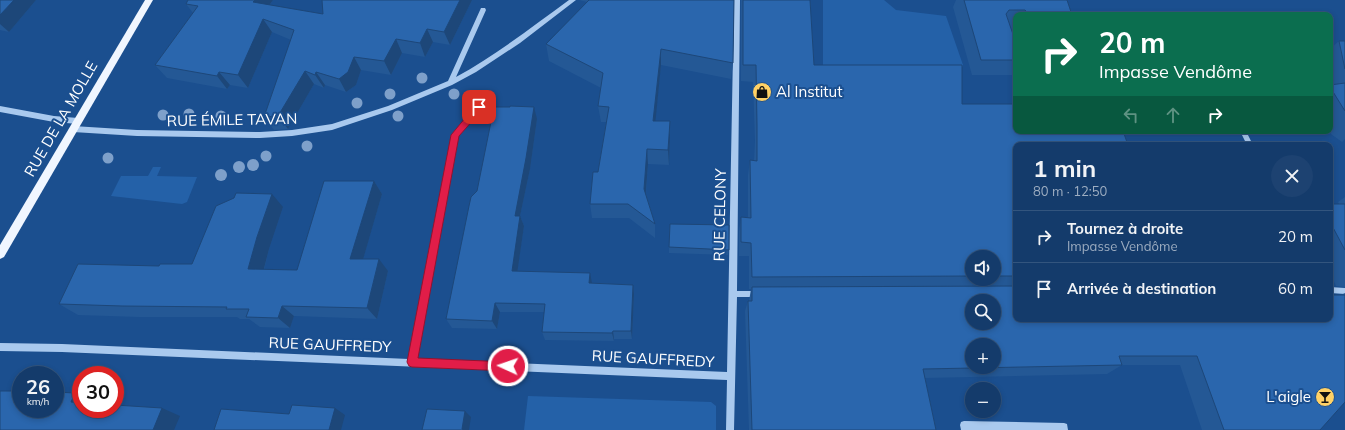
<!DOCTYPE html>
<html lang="fr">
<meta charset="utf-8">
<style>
:root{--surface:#143b6b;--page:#1d4271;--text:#f1f3f6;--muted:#9dadc1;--line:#33557e}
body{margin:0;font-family:Mulish,sans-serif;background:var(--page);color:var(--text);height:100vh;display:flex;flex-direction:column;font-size:15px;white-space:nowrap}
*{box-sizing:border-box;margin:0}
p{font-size:13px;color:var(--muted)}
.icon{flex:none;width:22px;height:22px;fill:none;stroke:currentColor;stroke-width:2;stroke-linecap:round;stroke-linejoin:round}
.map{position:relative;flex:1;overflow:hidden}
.sheet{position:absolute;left:1013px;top:142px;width:320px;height:180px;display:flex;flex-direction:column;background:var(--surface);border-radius:8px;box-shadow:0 2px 6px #0003,0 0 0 1px var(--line)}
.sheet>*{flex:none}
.top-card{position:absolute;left:1013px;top:12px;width:320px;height:122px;border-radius:8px;box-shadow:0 2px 6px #0003,0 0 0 1px var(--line);background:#0b6e4f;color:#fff;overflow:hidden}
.fabs{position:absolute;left:965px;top:250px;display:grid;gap:8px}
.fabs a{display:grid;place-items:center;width:36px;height:36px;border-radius:50%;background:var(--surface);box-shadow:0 2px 6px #0003,0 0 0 1px var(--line);font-size:20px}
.speed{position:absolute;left:12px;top:366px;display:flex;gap:8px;font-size:20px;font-weight:700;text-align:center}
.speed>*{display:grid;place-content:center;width:52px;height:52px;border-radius:50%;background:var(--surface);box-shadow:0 2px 6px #0003,0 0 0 1px var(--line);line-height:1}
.speed small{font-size:10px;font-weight:400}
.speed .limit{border:6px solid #d22;background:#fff;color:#111}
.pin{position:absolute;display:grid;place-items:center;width:34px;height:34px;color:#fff;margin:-17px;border-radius:8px;box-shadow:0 2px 6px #0006}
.me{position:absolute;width:44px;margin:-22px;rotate:273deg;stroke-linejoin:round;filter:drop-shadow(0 0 3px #0008)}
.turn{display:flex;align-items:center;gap:14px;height:84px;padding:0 20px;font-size:18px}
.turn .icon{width:52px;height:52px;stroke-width:2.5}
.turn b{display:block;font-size:28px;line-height:34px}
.lanes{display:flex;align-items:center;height:38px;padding:0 20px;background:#0003;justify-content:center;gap:20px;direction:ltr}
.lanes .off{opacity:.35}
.round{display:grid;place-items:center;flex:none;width:42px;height:42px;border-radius:21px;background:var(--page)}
.headline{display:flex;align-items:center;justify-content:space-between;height:68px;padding:0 20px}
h1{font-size:24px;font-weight:700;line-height:30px}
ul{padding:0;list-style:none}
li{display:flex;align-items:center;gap:12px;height:52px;padding:0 20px;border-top:1px solid var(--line)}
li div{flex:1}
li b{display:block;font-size:15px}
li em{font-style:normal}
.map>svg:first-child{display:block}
.green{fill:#2461a8}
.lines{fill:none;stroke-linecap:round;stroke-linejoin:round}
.minor{fill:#a9c9ee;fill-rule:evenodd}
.major{fill:#f0f6ff;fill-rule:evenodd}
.tree{fill:#7ea0ca}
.wall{fill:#245895;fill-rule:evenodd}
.shaded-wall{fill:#1d4779}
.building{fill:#2a66ad;stroke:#1d4779;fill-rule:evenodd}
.route{fill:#e11d48;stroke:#92132f}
.labels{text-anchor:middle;stroke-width:4;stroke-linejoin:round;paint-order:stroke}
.poi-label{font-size:15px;fill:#fff;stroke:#1b4f8f;text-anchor:start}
.street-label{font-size:15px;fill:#fff;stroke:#1b4f8f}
</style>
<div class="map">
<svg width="1345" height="430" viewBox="0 0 1345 430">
<rect width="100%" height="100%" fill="#1b4f8f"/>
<path class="green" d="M823,0h61l12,10 50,6 17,49 -5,12 -135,8z
M153,167h8l-4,9 40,1 -10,25 -5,2 -71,-8 10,-20h27z
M528,396l183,6 5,4v24h-192z"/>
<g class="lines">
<path class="minor" d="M569,0h7l-56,43 -44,29 -24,13 -60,25 -60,20 -40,6 -32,2 -123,-2 -64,-4 -3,-3 3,-3 64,4 123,2 32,-2 40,-6 56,-18 60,-25 33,-73h4l1,2 -30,67c40,-22 76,-50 113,-77z
M734,0h6l-3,291h22l3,1 1,2 -1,2 -3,1h-22l-3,133h-8l1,-50 -665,-28 -62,-1v-8l62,1 347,15 43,-224 25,-30 2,-1 3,3 -1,2 -23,27 -42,223 311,13z
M0,106l54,10 24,2 3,3 -3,3 -24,-2 -54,-10z
M1240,131h6l7,14h-6z
M1330,287l15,1v6l-15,-1z
M964,421l100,2 3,1 1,6h-107l-1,-5 1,-3z"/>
<path class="major" d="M145,0h8l-149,257 -4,2v-14z"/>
</g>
<g class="tree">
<circle cx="422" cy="78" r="5.5"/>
<circle cx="390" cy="94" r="5.5"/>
<circle cx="454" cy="94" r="5.5"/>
<circle cx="357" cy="103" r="5.5"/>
<circle cx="189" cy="114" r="5.5"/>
<circle cx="163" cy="115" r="5.5"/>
<circle cx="221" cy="116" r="5.5"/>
<circle cx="398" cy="116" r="5.5"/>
<circle cx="307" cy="146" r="5.5"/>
<circle cx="266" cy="156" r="5.5"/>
<circle cx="108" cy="158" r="5.5"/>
<circle cx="253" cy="165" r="6"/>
<circle cx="239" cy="167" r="6"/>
<circle cx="221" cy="175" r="6"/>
</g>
<path class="wall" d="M0,0h36l-27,32 -9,-2z
M188,0h85l-3,5 53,9 149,-14 -22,45 -17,-3 -8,15 -23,-4 -11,22 -30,-5 -5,15 -10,7 -21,-7 -1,3 -10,-4 -26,45 -14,1 -10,-13 27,-77 -19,-8 -24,56 -18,-3 -3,4 -60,-11 -12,-13 38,-52 -7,-9z
M579,0h155l-1,63 -2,16 -70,-14 -6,56 15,16 -1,28 -21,-1 -2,30 9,30v14l-26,-20h-37l-2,-14 8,-32 8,-50h-5l-3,-16 3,-18 -52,-27 -3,-17 41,-42z
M741,0h69l4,65 148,39 54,41v174l325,-24 4,-2v109l-25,28h-118l-22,-65h-58l-15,9 -182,4 11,52h-187l-4,-119 3,-10h1l2,-12h-2v-33h-10v-25l2,-14 7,1v-43l2,-15 4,1 1,-20 -2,-59 -12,-1zM972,257h22v22h-22z
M956,0h111l5,15h-56v57l-2,3h-42l-19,-68z
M1339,41h6v98l-3,3 -11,-8 -2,-3h1v-82z
M510,107l27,12 -7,50 -10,47 4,10 -7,46 75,11 41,2 1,9 -2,45h-18v2l-69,-1 -3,-8 2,-20h-44l-3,17 -45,-1 -6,-9 31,-128z
M374,181l8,13 -19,65 25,12 -11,48 -83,-3 -4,12 -30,-1 -11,-8h-9l-3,-2h-98l-61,-2 -19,-11 100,-38 33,-2 91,-57 -14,42 -5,21h33z
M1345,197v90l-9,-1 -6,-13v-69h9l-1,-2z
M669,247l60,3 -1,5 -59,-2z"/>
<path class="shaded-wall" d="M14,0h22l-27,32 -9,-8v-9z
M255,0h18l-11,16 -9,-14z
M460,0h12l-22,45 -6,-13z
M263,19l9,13 -24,56 -10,-13z
M427,29l6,13 -8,15 -5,-14z
M396,39l6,14 -11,22 -7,-14z
M661,49v16l-7,71 -1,-15z
M354,57l7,13 -5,15 -10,7 -7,-13z
M305,71l9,13 -26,45 -10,-13z
M219,72l11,13 -3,4 -10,-13z
M316,72l9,13 -1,3 -9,-13z
M534,107l3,12 -7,50 -10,47 4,10 -8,55 -4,-10 3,-55z
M670,121v16l-1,28 -1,-15z
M647,149l1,15 -3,39 -1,-14z
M374,181l8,13 -22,76 -10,-11z
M272,194l11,13 -14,42 -8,31 -13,-11 9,-32z
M379,259l9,12 -11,48 -10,-11z
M590,273l2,10 -1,9 -2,-9z
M633,285l1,9 -2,45 -1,-8z
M495,303l5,9 -3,17 -5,-8z
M282,306l12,10 -4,12 -12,-10z
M613,331l1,8v2l-2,-8z
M75,393l6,2v11l-10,-4z
M162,408l18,8 -6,14h-21z
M335,408l10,7 -4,15h-12z
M465,411l6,6 -2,13h-7v-1z"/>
<path class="building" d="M0,0h14l-14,15z
M188,0h67l-2,2 70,12 -1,-14h138l-16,32 -17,-3 -7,14 -24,-4 -12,22 -30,-4 -6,15 -9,7 -23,-7 -1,3 -10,-4 -27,45 -14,1 30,-87 -31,-11 -25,56 -19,-3 -2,4 -62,-11 43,-59 -12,-2z
M589,0h145l-1,63 -72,-14 -8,72h17l-2,29 -21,-1 -3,40 11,35 -27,-20h-38l3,-32h5l11,-65 -11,-1 5,-33 -57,-29z
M743,0h67l4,65h148v39h54v27h107l5,14h-112v131h-22v-19h-22v19l-220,1 -1,-34 -10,-1v-25l10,1 -1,-58 7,1v-36l-1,-60h-13z
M964,0h103l5,15h-46l1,-3 -2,-2h-16l-3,4 10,29v17h-35z
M1339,41h6v28z
M1345,83v28l-15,-24v-2z
M510,106l24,1 -8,51 -11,58h5l-8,55 78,2 -1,10 44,2 -2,46h-18l-1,2 -70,-1 3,-28 -50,-1 -3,18 -46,-2 23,-113 2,-9 6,-6 17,-84h16z
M324,181h50l-24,78h29l-12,49 -85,-2 -4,12 -32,-1 3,-8h-23l1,-2 -105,-1 -63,-2 19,-40 81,2 1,-2h32l24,-58 18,-8 2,-5 36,1 -15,43 -9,32 49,1z
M1330,204h15v46l-15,-28z
M670,224l59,1v25l-60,-3z
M1016,286v33h314v-24h15v107l-25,28h-96l-27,-74h-78l3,9 -199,4 13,61h-184l-4,-129h4v-14zM972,301h22v22h-22zM972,345h22v22h-22z
M0,391h21v18h34v-17l20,1 -4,9 10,1v6h34v-4l47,3 -9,22h-153z
M292,405l43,3 -6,22h-115l7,-21 68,5z
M427,409l38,2 -3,18 2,1h-42z"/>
<path class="route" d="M479,104l4,3 -1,3 -23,26 -41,222 90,4 3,1 2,3 -2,4 -3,1 -96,-4 -3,-1 -2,-4 44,-227 25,-30z"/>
<defs>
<symbol id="shop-disc" viewBox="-11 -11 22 22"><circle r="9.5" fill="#ffd166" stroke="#1b4f8f"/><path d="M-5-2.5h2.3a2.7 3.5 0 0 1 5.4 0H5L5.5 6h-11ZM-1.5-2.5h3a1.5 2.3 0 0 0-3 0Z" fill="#111"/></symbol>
<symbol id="bar-disc" viewBox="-11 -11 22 22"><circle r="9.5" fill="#ffd166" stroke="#1b4f8f"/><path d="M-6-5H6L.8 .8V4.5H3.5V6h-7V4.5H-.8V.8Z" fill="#111"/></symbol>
</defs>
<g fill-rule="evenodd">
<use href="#shop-disc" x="751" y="81" width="22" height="22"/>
<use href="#bar-disc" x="1314" y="386" width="22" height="22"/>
</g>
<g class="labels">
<g class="poi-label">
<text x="776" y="97">Al Institut</text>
<text x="1311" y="402" text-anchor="end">L'aigle</text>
</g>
<g class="street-label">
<text transform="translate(61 119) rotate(-60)" y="5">RUE DE LA MOLLE</text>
<text transform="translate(232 120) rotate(-1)" y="5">RUE ÉMILE TAVAN</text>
<text transform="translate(720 215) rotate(-89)" y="5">RUE CELONY</text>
<text transform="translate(330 345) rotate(2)" y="5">RUE GAUFFREDY</text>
<text transform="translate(653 359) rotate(3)" y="5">RUE GAUFFREDY</text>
</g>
</g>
</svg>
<div class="fabs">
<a><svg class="icon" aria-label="sound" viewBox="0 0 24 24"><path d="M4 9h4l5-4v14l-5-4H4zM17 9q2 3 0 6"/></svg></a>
<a><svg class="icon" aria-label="search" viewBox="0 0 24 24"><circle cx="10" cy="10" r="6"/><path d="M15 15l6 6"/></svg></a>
<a>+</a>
<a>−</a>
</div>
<div class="speed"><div>26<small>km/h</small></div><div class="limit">30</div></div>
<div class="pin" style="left:479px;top:107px;background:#d93025"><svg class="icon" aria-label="arrive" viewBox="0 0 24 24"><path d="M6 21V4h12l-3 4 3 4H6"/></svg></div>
<svg class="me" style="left:508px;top:366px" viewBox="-20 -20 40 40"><circle r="17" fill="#e11d48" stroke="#fff" stroke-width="3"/><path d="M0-11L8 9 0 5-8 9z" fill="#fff"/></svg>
<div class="top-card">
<div class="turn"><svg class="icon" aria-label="right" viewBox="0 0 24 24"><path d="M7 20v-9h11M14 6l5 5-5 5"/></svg><div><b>20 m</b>Impasse Vendôme</div></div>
<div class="lanes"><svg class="icon off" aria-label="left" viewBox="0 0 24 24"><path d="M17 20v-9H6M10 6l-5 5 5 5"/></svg><svg class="icon off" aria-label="ahead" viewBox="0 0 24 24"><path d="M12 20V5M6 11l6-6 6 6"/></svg><svg class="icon" aria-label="right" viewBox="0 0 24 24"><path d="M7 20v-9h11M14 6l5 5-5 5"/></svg></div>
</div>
<section class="sheet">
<div class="headline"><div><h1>1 min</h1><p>80 m · 12:50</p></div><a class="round"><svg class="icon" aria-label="close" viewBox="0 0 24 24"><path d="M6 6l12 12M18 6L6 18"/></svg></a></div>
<ul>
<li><svg class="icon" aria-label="right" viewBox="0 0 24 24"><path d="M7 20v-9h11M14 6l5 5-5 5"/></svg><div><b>Tournez à droite</b><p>Impasse Vendôme</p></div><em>20 m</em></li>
<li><svg class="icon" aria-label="arrive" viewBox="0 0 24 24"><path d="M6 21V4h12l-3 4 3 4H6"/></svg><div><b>Arrivée à destination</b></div><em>60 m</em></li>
</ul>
</section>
</div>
